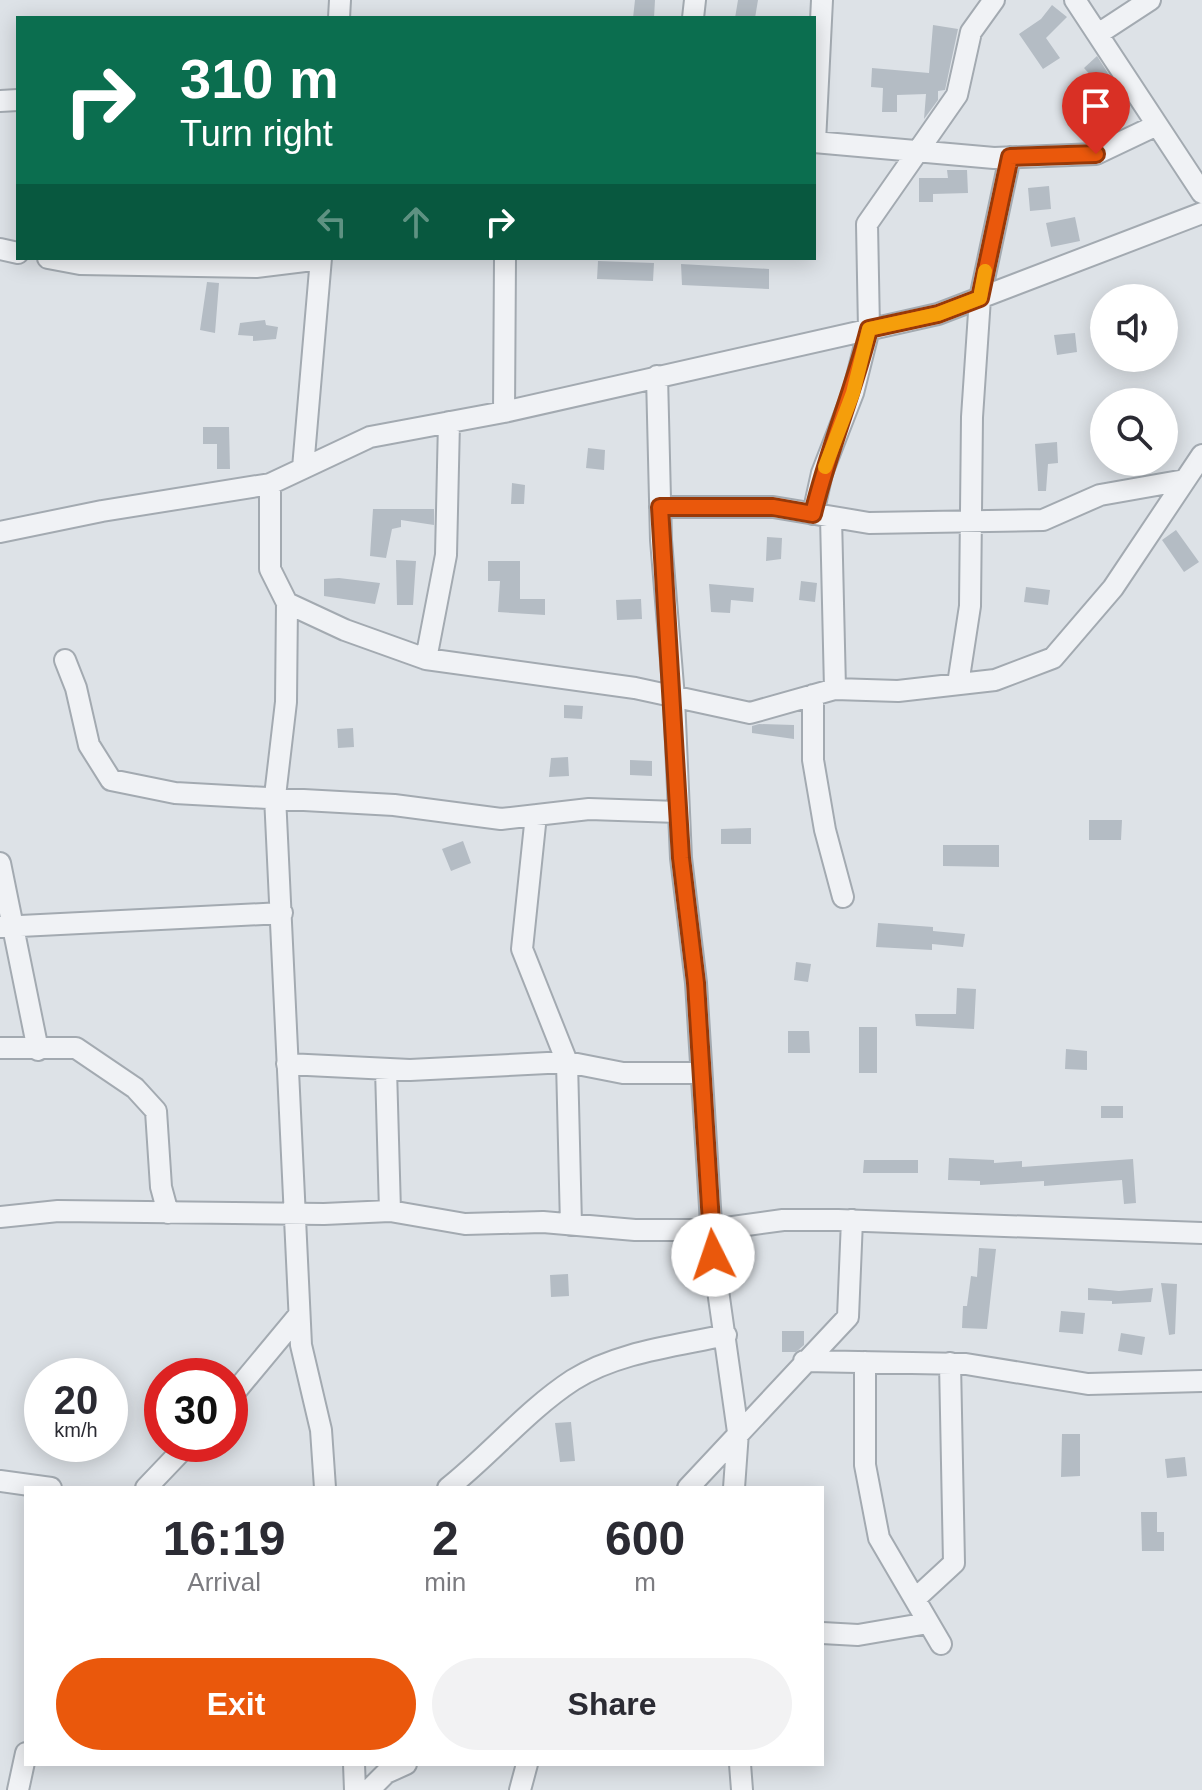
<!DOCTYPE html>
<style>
:root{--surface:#fff;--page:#f2f2f3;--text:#2b2b33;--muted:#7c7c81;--accent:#ea580c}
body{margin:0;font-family:Helvetica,sans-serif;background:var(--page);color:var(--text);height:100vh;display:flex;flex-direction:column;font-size:30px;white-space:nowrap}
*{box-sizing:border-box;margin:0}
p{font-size:26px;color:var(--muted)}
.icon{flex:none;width:44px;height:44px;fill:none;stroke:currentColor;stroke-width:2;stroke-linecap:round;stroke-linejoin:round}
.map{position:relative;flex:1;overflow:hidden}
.details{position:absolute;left:24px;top:1486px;width:800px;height:280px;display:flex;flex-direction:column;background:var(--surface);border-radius:0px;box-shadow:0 4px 20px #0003}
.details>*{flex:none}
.top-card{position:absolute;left:16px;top:16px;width:800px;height:244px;border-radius:0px;box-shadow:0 4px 20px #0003;background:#0b6e4f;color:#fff;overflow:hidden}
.controls{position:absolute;left:1090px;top:284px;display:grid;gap:16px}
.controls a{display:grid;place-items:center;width:88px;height:88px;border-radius:50%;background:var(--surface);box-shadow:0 4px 20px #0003;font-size:40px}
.speed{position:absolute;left:24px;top:1358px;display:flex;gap:16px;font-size:40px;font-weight:700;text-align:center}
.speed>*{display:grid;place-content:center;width:104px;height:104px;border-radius:50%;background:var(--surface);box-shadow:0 4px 20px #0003;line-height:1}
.speed small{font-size:20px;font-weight:400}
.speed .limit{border:12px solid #d22;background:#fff;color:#111}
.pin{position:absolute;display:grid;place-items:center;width:68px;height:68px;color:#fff;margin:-82px -34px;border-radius:50% 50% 50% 0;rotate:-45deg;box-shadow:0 0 8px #0007}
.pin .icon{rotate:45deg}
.me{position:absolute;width:88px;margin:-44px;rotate:356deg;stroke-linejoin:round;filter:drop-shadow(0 0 6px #0008)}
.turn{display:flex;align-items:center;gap:28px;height:168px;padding:0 32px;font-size:36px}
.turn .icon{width:104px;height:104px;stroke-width:2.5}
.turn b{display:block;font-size:56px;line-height:68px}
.lanes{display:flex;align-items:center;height:76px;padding:0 32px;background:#0003;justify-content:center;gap:40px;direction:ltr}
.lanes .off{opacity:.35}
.eta{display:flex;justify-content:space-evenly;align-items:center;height:136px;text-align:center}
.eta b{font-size:48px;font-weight:600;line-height:56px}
.primary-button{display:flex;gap:16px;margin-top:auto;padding:16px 32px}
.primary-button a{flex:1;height:92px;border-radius:48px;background:var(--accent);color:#fff;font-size:32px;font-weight:600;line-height:92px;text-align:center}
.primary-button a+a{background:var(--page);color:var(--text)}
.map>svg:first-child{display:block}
.building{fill:#b4bcc4}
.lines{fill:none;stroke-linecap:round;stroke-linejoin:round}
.minor-casing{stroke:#a3aab1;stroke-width:24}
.minor{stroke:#f0f2f5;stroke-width:20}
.route-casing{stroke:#983908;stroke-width:20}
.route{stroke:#ea580c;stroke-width:14}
.slow{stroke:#f59e0b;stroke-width:14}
</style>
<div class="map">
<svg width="1202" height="1790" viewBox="0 0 1202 1790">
<rect width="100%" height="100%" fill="#dde2e7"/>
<path class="building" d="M635,0h20l-1,18h-21z
M738,0h20l-3,18h-20z
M1052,5l15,12 -21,21 14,20 -17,11 -24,-35 22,-15z
M933,25l25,4 -13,61 -7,1v9l-14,19 2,-25 -29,1v17h-15l1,-24 -12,-1 1,-19 57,5z
M1097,56l14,22 -10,9 -17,-19z
M947,170h20l1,23 -35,1v8h-14v-24h29z
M1049,186l2,23 -21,2 -2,-23z
M1075,217l5,24 -29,6 -5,-24z
M598,261l56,2 -1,18 -56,-2z
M681,264l88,5v20l-87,-4z
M207,282l12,1 -4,50 -15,-3z
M265,320l1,5 12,2 -2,12 -23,2v-5l-15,-1 2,-12z
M1075,333l2,19 -20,3 -3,-20z
M203,427h26l1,42h-13v-25h-14z
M1057,442l1,21 -10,1 -2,27h-8l-3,-47z
M588,448l17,2 -1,20 -18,-2z
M512,483l13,2 -1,19h-13z
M373,509h61v16l-33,-5v7l-9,2 -6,29 -16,-2z
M1176,530l23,32 -15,10 -22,-32z
M767,537l15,1 -1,21 -15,2z
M396,560l20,1 -3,44h-16z
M488,561h32v38h25v16l-47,-3 2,-31h-12z
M339,578l41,5 -5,21 -51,-8v-17z
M801,581l16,2 -2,19 -16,-2z
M709,584l45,4 -1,14 -22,-2 -1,13 -19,-1z
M1026,587l24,3 -2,15 -24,-3z
M641,599l1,20 -25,1 -1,-20z
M564,705l19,1 -1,13 -18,-1z
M759,724l35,1v14l-42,-6v-7z
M353,728l1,19 -16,1 -1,-19z
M568,757l1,19 -20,1 2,-19z
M630,760l22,1v15l-22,-1z
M1089,820h33l-1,20h-32z
M751,828v16h-30v-15z
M463,841l8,22 -20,8 -9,-22z
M943,845h56v22l-56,-1z
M878,923l55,4v4l32,3 -2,13 -31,-3v6l-56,-3z
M796,962l15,2 -3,18 -14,-2z
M957,988l19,1 -2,40 -58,-3 -1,-12h41z
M859,1027h18v46h-18z
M788,1031h21l1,22h-22z
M1066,1049l21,2v19l-22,-1z
M1101,1106h22v12h-22z
M949,1158l45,2v3l28,-2v6l111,-8 3,44 -12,1 -2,-24 -78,6v-5l-64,4v-4l-32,-1z
M864,1160h54v13h-55z
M979,1248l17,1 -9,80 -25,-1 1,-22h4l4,-30 6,1z
M568,1274l1,22 -18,1 -1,-22z
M1161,1283l16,1 -2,50 -6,1z
M1088,1288l31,3 34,-3 -2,14 -39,2v-3l-24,-1z
M1061,1311l24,2 -2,21 -24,-2z
M782,1331h22v14l-8,7h-14z
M1121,1333l24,4 -3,18 -24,-4z
M571,1422l4,39 -15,1 -5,-39z
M1062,1434h18v42l-19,1z
M1185,1457l2,19 -20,2 -2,-19z
M1141,1512h16v20h7v19h-22z"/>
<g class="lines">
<defs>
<path id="minor" d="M1075,0l127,193
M339,18l1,-18
M693,18l2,-18
M1098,34l52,-34
M0,101l18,-1
M814,142l180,16 102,-4 61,-29
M815,142l7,-142
M0,249l18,4
M48,258l32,6 176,3 65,-8
M657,376l4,164 13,158 7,160 15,125 17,272 25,177 -4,56
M504,412l1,-154
M303,468l18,-210
M270,484v85l17,34 58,27 81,29 209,29 115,25 85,-24 63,2 97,-11 58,-22 60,-70 89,-133
M660,507h113l96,16 174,-3 57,-25 85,-15
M813,514l9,-41 31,-80 16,-64 -2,-105 90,-129 14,-63 23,-32
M831,517l4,172
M0,532l102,-21 168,-27 100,-47 134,-25 434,-98 264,-101
M287,603l-1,99 -11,94 26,549 20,85 4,58
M426,659l20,-104 3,-133
M65,660l11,28 13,57 22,35 64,13 219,12 107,14 88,-10 89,3
M958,684l12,-78 2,-189 8,-119 30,-141
M813,695v65l12,70 18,67
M536,815l-14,134 45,113 4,163
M0,863l38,187
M0,927l282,-14
M0,1048h76l59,40 21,23 5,76 7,26
M287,1064l123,6 157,-8 56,11h77
M386,1069l4,142
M0,1217l58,-6 266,3 66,-3 75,13 78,-2 92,8h76l72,-10h55l364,13
M804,1361l162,3 122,20 114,-3
M865,1362v103l14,73 62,106
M230,1398l69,-83
M0,1481l51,7
M146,1488l42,-44
M448,1488c43,-34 79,-78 125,-108 44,-28 103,-34 153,-45
M688,1488l160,-171 4,-97
M915,1599l39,-36 -4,-200
M822,1633l36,2 70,-12
M354,1764l1,26
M740,1764l2,26
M18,1790l8,-37
M369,1790l17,-17 20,-9
M520,1790l7,-26"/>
</defs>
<use href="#minor" class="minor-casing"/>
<use href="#minor" class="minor"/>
</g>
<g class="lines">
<defs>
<path id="route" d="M713,1255l-17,-272 -15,-125 -21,-351h113l40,7c15,-63 40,-122 56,-185l69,-15 42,-16 30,-141 86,-3"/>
</defs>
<use href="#route" class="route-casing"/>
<use href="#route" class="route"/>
<path class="slow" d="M825,467l28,-74 16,-64 69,-15 42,-16 5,-27"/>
</g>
</svg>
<div class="controls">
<a><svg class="icon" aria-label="sound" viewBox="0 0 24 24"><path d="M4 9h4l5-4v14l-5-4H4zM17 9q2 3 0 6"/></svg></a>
<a><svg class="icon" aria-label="search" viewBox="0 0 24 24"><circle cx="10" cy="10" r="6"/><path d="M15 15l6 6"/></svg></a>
</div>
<div class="speed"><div>20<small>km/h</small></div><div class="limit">30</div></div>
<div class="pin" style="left:1096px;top:154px;background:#d93025"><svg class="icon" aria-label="arrive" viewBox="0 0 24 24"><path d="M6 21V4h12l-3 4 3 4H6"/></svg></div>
<svg class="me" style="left:713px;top:1255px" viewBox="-20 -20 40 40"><circle r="19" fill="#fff"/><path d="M0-13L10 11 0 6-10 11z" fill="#ea580c"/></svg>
<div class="top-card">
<div class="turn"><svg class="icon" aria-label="right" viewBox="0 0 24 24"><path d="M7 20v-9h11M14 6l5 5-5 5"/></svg><div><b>310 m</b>Turn right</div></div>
<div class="lanes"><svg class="icon off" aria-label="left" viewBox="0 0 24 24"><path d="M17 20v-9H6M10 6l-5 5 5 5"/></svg><svg class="icon off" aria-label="ahead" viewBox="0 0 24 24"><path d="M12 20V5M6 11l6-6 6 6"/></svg><svg class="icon" aria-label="right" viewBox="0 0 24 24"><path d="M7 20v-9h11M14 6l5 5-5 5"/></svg></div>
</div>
<section class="details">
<div class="eta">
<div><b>16:19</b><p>Arrival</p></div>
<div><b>2</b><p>min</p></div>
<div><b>600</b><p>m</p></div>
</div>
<div class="primary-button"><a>Exit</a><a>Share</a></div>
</section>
</div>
